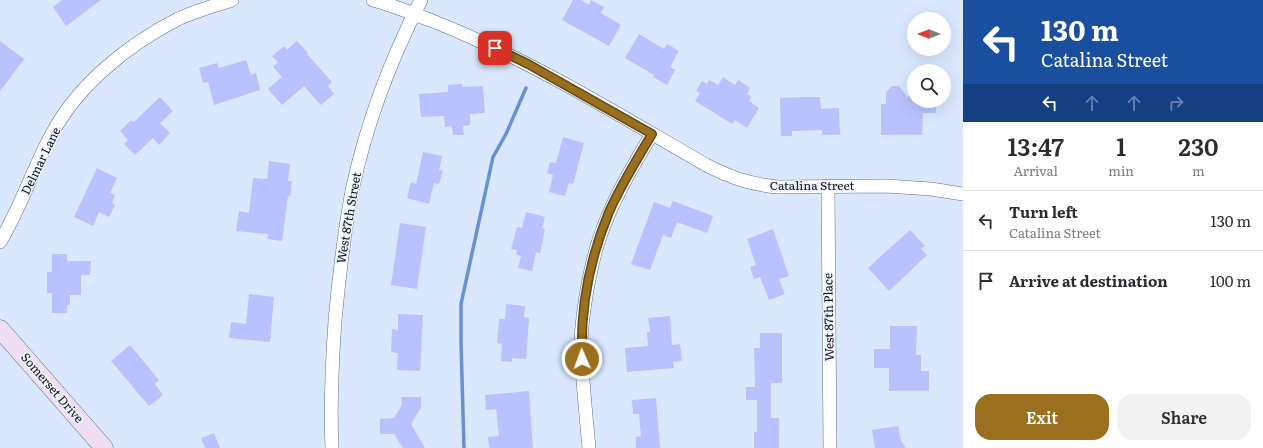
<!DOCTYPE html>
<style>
:root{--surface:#fff;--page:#f2f2f3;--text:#2b2b33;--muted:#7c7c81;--line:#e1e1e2;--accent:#9a6f1d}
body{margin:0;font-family:Literata,serif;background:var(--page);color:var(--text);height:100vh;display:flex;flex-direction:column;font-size:15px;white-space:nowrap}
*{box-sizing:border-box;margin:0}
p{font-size:13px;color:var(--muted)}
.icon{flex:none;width:22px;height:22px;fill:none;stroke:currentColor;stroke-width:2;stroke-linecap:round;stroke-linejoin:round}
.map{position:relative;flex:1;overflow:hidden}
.panel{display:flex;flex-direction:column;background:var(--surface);width:300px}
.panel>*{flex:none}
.hud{background:#1a4fa0;color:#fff;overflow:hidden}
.needle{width:26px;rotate:270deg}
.tools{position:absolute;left:907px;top:12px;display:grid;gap:8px}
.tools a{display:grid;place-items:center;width:44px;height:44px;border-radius:50%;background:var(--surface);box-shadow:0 4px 16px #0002;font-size:20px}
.pin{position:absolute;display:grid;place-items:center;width:34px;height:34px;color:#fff;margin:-17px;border-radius:8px;box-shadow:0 2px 6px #0006}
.me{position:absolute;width:44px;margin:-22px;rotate:358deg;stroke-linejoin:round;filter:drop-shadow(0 0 3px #0008)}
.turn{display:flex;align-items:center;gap:14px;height:84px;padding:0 12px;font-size:18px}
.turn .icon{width:52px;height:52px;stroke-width:2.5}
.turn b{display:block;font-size:28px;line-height:34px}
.lanes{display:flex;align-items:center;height:38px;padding:0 12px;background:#0003;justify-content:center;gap:20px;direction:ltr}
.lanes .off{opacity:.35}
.eta{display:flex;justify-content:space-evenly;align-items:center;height:68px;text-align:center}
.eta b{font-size:24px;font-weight:600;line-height:28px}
.button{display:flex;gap:8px;margin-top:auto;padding:8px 12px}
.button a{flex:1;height:46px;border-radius:16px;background:var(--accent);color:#fff;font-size:16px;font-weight:600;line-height:46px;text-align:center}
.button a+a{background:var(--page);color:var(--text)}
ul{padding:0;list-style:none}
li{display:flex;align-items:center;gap:12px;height:60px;padding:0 12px;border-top:1px solid var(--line)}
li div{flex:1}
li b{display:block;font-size:15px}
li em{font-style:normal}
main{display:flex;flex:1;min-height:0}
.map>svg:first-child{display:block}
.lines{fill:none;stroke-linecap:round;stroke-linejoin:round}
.stream{stroke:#6791d2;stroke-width:3.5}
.building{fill:#b9c1fe}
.street-casing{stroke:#5b7192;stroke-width:14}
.secondary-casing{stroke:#5b7192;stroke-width:19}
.street{stroke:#fff;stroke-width:13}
.secondary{stroke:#efdef4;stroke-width:18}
.route-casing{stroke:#644813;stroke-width:10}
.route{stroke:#9a6f1d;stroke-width:7}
.labels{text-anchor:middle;stroke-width:3;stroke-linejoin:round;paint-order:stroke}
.street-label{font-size:12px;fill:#08101c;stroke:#eff4fc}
</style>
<main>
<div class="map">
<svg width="963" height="448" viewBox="0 0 963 448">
<rect width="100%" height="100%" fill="#d9e8ff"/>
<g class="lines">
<path class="stream" d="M464,448l-3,-106v-38l32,-147 13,-23 20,-46"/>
</g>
<path class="building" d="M62,0h39l-35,26 -13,-19z
M573,0h8l8,5 2,-5 13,7 -3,6 20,12 -12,21 -47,-26z
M639,34l25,15 3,-5 12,7 -9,16 5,3 -8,15 -14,-8 1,-2 -29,-17z
M0,41l24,18 -24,32z
M297,41l11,12 -1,1 25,28 -4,4 6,8 -13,11 -17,-19 -22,19 -14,-16 14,-12 -9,-10 5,-5 -6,-6 12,-10 3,4z
M246,60l5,15 5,-2 4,17 -46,15 -6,-23 -5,1 -4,-15 18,-5 2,5z
M723,77l12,8 3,-5 12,8 -3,6 4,2 -2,5 10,7 -12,20 -12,-8 -3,4 -37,-23 5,-8 -4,-2 6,-10 5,3 2,-4 9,5z
M462,84v3l21,-1 2,27 -15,1v11l-7,1 1,9h-11l-1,-9 -7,1 -1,-11 -23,1 -2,-23 29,-2v-7z
M892,86h7l8,11 7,-4v8h22v12h-13l-1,22h-41v-31h5v-12z
M160,97l13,14 -13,12 10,10 -11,12 -6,-7 -18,17 -11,-11 4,-4 -8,-9 11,-11 3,2z
M803,97h17l1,12 18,-1 1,27h-18v-5l-30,1v5h-11l-1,-38z
M563,137l21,6 -11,41 -4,-1 -4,13 -16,-4 4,-17 -6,-2 3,-11 6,1z
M423,152l19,4 -3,14 4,1 -4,13 -5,-1 -5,21 -22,-6 4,-16 5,2z
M269,161l21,3 -2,17h4l-2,16 -2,-1 -6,45 -15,-2 1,-5 -32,-3 3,-20 10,2 4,-35 14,1z
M97,168l20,10 -7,15 5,2 -3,8 3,2 -6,12 -10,-5 -6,14 -19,-9z
M673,201l40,15 -6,17 -30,-11 -6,16 -8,-3 -13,35 -19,-6 23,-62 16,6z
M526,212l19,5 -3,11 3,1 -5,24 -4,-1 -4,19 -14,-3 3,-12 -5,-1 1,-5 -6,-1 6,-22 5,1z
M400,223l26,4 -9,62 -26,-4z
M773,229l16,47 -10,3 6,15 -16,6 -9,-23 -6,2 -4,-12 6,-2 -9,-26z
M910,230l15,16 -4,3 6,6 -38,36 -21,-23z
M52,254h15v7h24l-1,14h-9v20h-11v10h-3v8h-15v-20h-5v-21h5z
M249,294l25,3 -4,45 -41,-4 2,-16 15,2z
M506,304l19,2 -1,11 5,1 -3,41 -14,-1v4l-11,-1 1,-17 -5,-1 2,-24h6z
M398,314l25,1 -3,56 -23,-1 1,-17 -7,-1 1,-23 6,1z
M670,316l2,29 8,-1 2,17 -9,1 1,6 -47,4 -2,-24 23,-2 -1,-14h3l-2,-14z
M890,326h27l-1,29h5v16h8v20h-40v-23h-15v-19h16z
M760,333h22v50h-11v35h8v30h-25v-16h3v-32h-11v-13h9l-1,-39h6z
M130,345l29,35 -4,4 8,11 -14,11 -38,-45z
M529,391l4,57h-44l-1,-11 11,-1 -3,-27 -10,1 -1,-15z
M401,397h20v11l-10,16 14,24h-22l-9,-14h-14v-15l14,-1 8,-13z
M656,398l4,50h-24v-11l5,-1 -2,-22h-6l-1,-14z
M898,426l3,15 5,7h-31l-3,-18z
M214,433l6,15h-15l-4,-10z"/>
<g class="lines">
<defs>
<path id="street" d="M373,0c19,5 38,13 57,20 97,38 186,93 276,145 26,13 43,19 72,22l108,-1 45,3 32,5
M828,186l2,262
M0,242c21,-35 33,-74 53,-110 26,-48 76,-88 125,-113 17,-8 36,-13 54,-19
M332,448c-2,-42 0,-85 3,-127 4,-44 9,-87 17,-130 14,-67 38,-130 69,-191
M589,448c-3,-34 -7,-69 -8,-103 0,-19 3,-37 6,-55 3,-16 6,-32 11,-47 12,-39 33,-74 54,-109"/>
<path id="secondary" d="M0,329l104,119"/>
</defs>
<use href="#street" class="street-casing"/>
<use href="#secondary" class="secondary-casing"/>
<use href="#street" class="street"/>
<use href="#secondary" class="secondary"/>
</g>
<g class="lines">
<defs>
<path id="route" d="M495,48l33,16 124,70c-15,25 -31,51 -43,78 -19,46 -29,97 -27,147"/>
</defs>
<use href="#route" class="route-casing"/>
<use href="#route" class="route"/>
</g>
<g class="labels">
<g class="street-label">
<text transform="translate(41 161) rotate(-64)" y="4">Delmar Lane</text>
<text x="812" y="190">Catalina Street</text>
<text transform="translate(349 218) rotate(-80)" y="4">West 87th Street</text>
<text transform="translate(829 317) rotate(-91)" y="4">West 87th Place</text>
<text transform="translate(52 388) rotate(49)" y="4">Somerset Drive</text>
</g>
</g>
</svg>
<div class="tools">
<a><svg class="needle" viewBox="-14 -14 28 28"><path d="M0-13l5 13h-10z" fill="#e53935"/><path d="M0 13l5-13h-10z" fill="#7c7c81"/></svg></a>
<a><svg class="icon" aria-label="search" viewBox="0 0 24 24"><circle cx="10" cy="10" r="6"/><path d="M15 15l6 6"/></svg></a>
</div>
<div class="pin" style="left:495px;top:48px;background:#d93025"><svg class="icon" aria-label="arrive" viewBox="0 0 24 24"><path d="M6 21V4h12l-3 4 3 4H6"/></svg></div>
<svg class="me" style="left:582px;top:359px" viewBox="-20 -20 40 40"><circle r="17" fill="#9a6f1d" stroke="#fff" stroke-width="3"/><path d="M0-11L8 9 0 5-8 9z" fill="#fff"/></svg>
</div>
<section class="panel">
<div class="hud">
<div class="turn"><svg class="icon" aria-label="left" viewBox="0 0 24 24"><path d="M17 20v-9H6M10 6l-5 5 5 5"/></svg><div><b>130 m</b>Catalina Street</div></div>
<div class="lanes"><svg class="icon" aria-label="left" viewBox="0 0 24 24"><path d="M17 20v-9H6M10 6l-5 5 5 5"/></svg><svg class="icon off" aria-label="ahead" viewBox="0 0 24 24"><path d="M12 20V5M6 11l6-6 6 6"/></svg><svg class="icon off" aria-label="ahead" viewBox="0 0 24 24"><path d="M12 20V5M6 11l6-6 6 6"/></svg><svg class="icon off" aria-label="right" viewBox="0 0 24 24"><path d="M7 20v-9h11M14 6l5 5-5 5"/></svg></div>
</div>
<div class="eta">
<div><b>13:47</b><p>Arrival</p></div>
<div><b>1</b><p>min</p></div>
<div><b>230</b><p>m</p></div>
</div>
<ul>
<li><svg class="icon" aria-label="left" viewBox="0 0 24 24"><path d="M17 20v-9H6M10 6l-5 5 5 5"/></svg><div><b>Turn left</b><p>Catalina Street</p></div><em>130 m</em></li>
<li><svg class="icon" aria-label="arrive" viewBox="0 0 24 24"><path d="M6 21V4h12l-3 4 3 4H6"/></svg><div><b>Arrive at destination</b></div><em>100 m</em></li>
</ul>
<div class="button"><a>Exit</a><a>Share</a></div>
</section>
</main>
